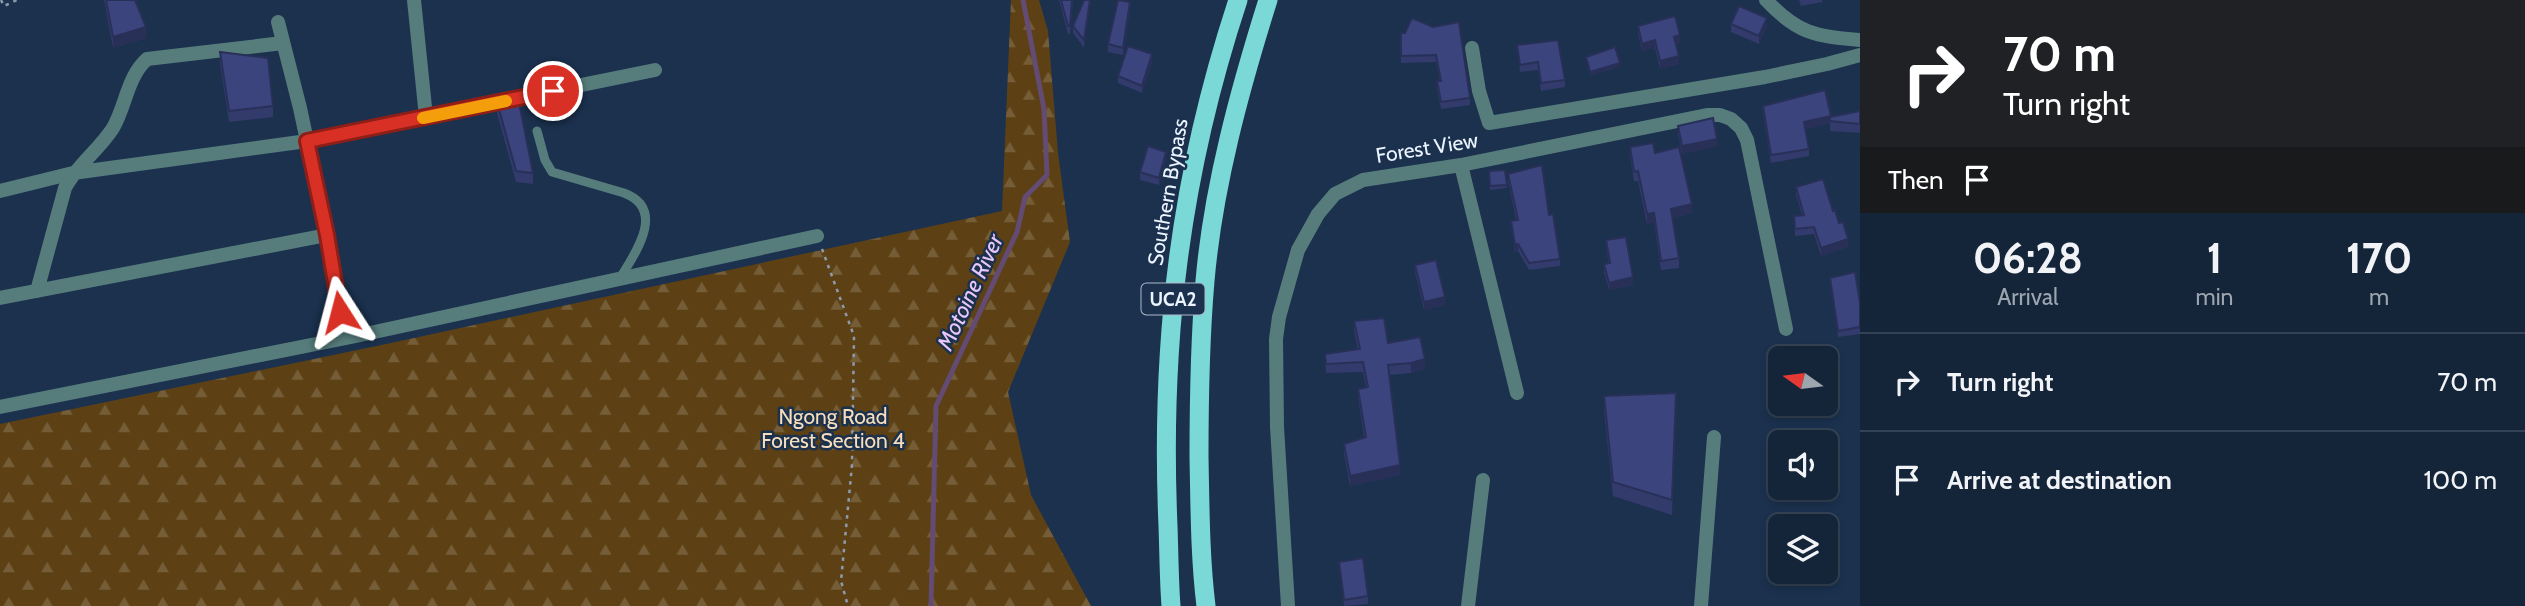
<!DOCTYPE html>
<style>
:root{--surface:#14253a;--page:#1d2d42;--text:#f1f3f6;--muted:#9da5af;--line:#334254}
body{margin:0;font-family:Cabin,sans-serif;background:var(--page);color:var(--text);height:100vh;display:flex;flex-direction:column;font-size:26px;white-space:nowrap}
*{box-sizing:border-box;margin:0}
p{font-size:23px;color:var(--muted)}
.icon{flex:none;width:38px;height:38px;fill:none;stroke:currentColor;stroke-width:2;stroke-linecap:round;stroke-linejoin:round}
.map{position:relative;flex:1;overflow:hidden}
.details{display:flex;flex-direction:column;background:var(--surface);width:665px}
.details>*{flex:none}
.banner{background:#202124;color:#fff;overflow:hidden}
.needle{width:46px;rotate:284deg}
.tools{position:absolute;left:1768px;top:346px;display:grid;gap:14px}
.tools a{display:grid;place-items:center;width:70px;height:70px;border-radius:10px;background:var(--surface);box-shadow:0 4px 10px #0003,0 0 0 2px var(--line);font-size:35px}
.pin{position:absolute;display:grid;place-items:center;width:60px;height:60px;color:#fff;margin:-30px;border:4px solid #fff;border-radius:50%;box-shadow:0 2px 7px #0007}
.me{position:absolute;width:77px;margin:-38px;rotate:351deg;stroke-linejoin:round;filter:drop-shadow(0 0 5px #0008)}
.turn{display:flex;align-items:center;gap:24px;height:147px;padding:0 28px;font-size:32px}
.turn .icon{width:91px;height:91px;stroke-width:2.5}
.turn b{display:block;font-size:49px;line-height:60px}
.then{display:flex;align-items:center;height:66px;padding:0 28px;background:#0003;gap:14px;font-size:26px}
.eta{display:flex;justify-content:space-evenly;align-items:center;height:119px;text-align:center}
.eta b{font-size:42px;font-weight:700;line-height:49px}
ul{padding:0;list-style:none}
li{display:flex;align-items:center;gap:21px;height:98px;padding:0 28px;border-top:2px solid var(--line)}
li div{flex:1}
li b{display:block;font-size:26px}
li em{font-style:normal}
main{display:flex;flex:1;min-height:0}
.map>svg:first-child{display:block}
.forest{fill:url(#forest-firs)}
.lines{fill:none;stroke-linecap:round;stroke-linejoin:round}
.stream{stroke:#634b73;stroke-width:5}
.path{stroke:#8c9bae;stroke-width:2.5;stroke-dasharray:3.5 5;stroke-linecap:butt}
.service{stroke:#567d7c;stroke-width:9}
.minor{stroke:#567d7c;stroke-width:14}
.trunk{stroke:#7ad8d7;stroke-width:19}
.wall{fill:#333a6c}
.shaded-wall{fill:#293058}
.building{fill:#3b447d;stroke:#293058;stroke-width:2}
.route-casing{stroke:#8d1f18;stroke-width:18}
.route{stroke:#d93025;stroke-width:12}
.slow{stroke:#f59e0b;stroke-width:12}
.labels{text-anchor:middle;stroke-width:5;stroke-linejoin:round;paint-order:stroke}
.shield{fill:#1b314e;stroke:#adbaca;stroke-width:2}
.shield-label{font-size:19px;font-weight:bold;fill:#ebf4ff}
.street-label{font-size:21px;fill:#ebf4ff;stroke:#1b314e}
.park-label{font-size:21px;fill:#f6debd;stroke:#1b314e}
.water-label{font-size:23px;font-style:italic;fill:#e9c8f9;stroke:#1b314e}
</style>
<main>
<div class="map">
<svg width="1860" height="606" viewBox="0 0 1860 606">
<defs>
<pattern id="forest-firs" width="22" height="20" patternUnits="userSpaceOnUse" patternTransform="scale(1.75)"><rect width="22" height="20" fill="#5d4114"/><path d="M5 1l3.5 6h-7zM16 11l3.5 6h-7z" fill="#745d37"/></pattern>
</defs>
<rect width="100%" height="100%" fill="#1b314e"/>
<path class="forest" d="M1011,0h28l9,31 10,122 12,89 -62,150 23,103 60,111h-1091v-182l391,-81 611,-132z"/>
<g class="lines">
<path class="stream" d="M931,606l5,-200 81,-174 8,-35 22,-22 -3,-66 -21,-109"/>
<path class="path" d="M1,0l3,6 13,-6
M822,249l32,87 -2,129 -11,116 7,25"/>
<path class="service" d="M537,131l8,29 7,12 72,21c43,16 11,61 -4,85"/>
<path class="minor" d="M414,0l12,117
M1766,0c32,34 49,36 94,40
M278,22l22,86 27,127 17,103
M1472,48l7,43 10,32 276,-46 62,-13 33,-9
M1461,165l56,228
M0,191l73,-18 234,-32 348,-71
M37,291l28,-103c12,-23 34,-38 48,-60 13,-22 14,-51 34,-69l136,-16
M0,298l327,-63
M0,407l356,-71 461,-100
M1288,606l-11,-179 -1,-88 3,-22 19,-67 20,-36 17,-20 28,-14 98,-15 246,-50h13l11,4 10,9 6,12 39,189
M1468,606l15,-126
M1701,606l13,-169"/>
<path class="trunk" d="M1171,606c-2,-26 -2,-53 -3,-80 -8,-185 12,-350 70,-526
M1206,606c-6,-49 -6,-99 -7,-149 0,-59 1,-118 6,-176 8,-94 35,-192 63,-281"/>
</g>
<path class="wall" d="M104,0h31l11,38 -33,10z
M1059,0h14l-3,34h-2z
M1091,0l-7,48 -11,-15v-7z
M1799,0h23v2l-21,4z
M1130,9l-7,46 -15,-3v-8z
M1412,18l58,80v7l-29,4 -4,-21v-7h3l-4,-19 -35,1v-30h4z
M1731,24l36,2 -8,18 -28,-12z
M1638,26l42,17 -4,1 3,20 -19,5 -5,-21 -13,3 -4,-18z
M1517,45l48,35v7l-24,4 -3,-21 -18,2z
M220,52l53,54v11l-44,5 -9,-58z
M1152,62l-10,31 -24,-10v-7z
M497,102l36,71v11l-17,-2 -19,-69z
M1763,106l68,11 29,-6v22l-30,-2v-8l-25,6 4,20v7l-38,7 -8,-50z
M1678,126l39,20 -35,8 -4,-20z
M1630,147l25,6 37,60 -20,5 7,40v10l-18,2 -7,-48 -7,2 -9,-43h-4l-4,-25z
M1166,160l-7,25 -19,-5v-8z
M1505,170l2,18 -17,2 -1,-19z
M1508,174l41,41 11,44v7l-31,4 -11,-19 -3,2 -4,-32 5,-1 -8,-39z
M1796,187l37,24 15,36 -27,9 -7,-22 -19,2 -1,-20 8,-1 -6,-21z
M1606,240l27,45 -24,5 -5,-18v-8h5l-3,-16z
M1415,265l30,40 -21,5 -9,-38z
M1830,278l30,25v31l-22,3z
M1354,321l71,48 -14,4 -22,2 11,100 -50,11 -6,-32v-10l20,-7 -6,-39v-9l8,-2 -3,-15 -37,1 -1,-19 33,-4 -4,-19z
M1604,396l72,11 -4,108 -59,-19 -9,-85z
M1339,562l29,34v8l-24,2z"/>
<path class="shaded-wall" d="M1090,0l1,2 -7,46v-8z
M1130,2v7l-7,46v-7z
M1767,18v8l-8,18v-8z
M146,27v11l-33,10v-11z
M1680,35v8l-6,2v-8z
M1655,40v8l-13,3v-7z
M1152,54v8l-10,31v-7z
M1679,56v8l-19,5v-8z
M1620,63v4l-30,9v-4z
M1831,116v5h-1v2l-26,7v-8z
M1717,139v7l-35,8v-8z
M1166,152v8l-7,25v-7z
M1692,204v9l-21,5v-9z
M1654,213v9l-7,2v-10z
M1848,239v8l-27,9v-8z
M1518,244v7l-3,2v-8z
M1633,277v8l-24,5v-7z
M1445,297v8l-21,5v-8z
M1425,359v10l-14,4v-10z
M1400,465v10l-50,11v-10z"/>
<path class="building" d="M106,0h29l11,27 -33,10z
M1061,0h11l-2,26h-2z
M1084,0h6l-6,40 -11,-14z
M1118,0l12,2 -7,46 -15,-4z
M1739,6l28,12 -8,18 -28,-12z
M1675,16l5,19 -6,2 5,19 -19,5 -5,-21 -13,4 -4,-18z
M1412,18l21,9 26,-5 11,76 -29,4 -4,-21h4l-5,-26 -35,1v-23h4z
M1558,40l7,40 -24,3 -3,-21 -18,3 -3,-20z
M1128,46l24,8 -10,32 -24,-10z
M1615,47l5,16 -30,9 -4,-15z
M220,52l48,6 5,48 -44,5z
M1825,90l6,26 -27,6 5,27 -38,6 -8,-49z
M497,102h22l14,71 -17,-2z
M1860,111v13l-30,-3v-4z
M1713,118l4,21 -35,7 -4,-20z
M1653,143l2,10 24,-6 13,57 -21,5 8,49 -18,3 -7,-48 -7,1 -9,-43 -4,1 -4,-25z
M1148,146l18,6 -7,26 -19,-6z
M1542,165l7,50 4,-1 7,45 -31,4 -11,-19 -3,1 -4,-24 7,-1 -10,-46z
M1505,170l2,15 -17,1 -1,-15z
M1823,179l10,32 2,-1 4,13 4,-1 5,17 -27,9 -7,-21 -19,2 -1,-13 10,-1 -8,-28z
M1626,237l7,40 -24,6 -5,-19 6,-1 -4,-23z
M1436,260l9,37 -21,5 -9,-37z
M1855,272l5,31v24l-22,4 -8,-53z
M1384,318l4,25 32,-6 5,22 -14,4 -23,2 12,100 -50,11 -6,-32 22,-7 -8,-48 10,-2 -5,-25 -37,2 -1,-10 35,-5 -6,-28z
M1676,393l-4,107 -59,-18 -9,-86z
M1363,558l5,38 -24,4 -5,-38z"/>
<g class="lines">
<defs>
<path id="route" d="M340,312l-13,-77 -20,-94 246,-50"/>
</defs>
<use href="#route" class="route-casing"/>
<use href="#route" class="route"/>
<path class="slow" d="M423,118l83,-17"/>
</g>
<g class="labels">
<rect class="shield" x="1141.5" y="283.5" width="63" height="31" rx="5"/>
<g class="shield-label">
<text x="1173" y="306">UCA2</text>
</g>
<g class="street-label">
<text transform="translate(1427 148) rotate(-9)" y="7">Forest View</text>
<text transform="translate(1168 192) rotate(-80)" y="7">Southern Bypass</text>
</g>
<g class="park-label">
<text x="833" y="424">Ngong Road<tspan x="833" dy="24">Forest Section 4</tspan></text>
</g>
<g class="water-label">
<text transform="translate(970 292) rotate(-65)" y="8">Motoine River</text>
</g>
</g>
</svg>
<div class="tools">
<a><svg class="needle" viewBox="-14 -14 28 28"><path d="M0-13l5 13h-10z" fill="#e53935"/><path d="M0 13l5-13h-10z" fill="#9da5af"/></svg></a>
<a><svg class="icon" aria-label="sound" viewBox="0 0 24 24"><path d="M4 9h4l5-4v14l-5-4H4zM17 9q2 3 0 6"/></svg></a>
<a><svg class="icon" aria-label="layers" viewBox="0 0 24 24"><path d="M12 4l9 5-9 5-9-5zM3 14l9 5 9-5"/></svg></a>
</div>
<div class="pin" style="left:553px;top:91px;background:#d93025"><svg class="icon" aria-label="arrive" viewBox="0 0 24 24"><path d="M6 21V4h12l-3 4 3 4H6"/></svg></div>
<svg class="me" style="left:340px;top:312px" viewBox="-20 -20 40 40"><path d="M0-17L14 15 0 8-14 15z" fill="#d93025" stroke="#fff" stroke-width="4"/></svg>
</div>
<section class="details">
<div class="banner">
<div class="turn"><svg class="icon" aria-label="right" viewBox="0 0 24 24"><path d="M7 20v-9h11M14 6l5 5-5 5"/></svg><div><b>70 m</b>Turn right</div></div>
<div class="then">Then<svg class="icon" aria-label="arrive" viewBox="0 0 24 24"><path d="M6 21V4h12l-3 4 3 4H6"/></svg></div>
</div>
<div class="eta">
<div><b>06:28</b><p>Arrival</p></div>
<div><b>1</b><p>min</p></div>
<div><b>170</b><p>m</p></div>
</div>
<ul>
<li><svg class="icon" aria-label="right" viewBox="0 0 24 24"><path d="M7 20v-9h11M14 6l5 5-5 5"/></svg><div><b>Turn right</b></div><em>70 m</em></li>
<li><svg class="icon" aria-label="arrive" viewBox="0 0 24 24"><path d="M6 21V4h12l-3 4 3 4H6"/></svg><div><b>Arrive at destination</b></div><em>100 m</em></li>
</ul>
</section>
</main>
